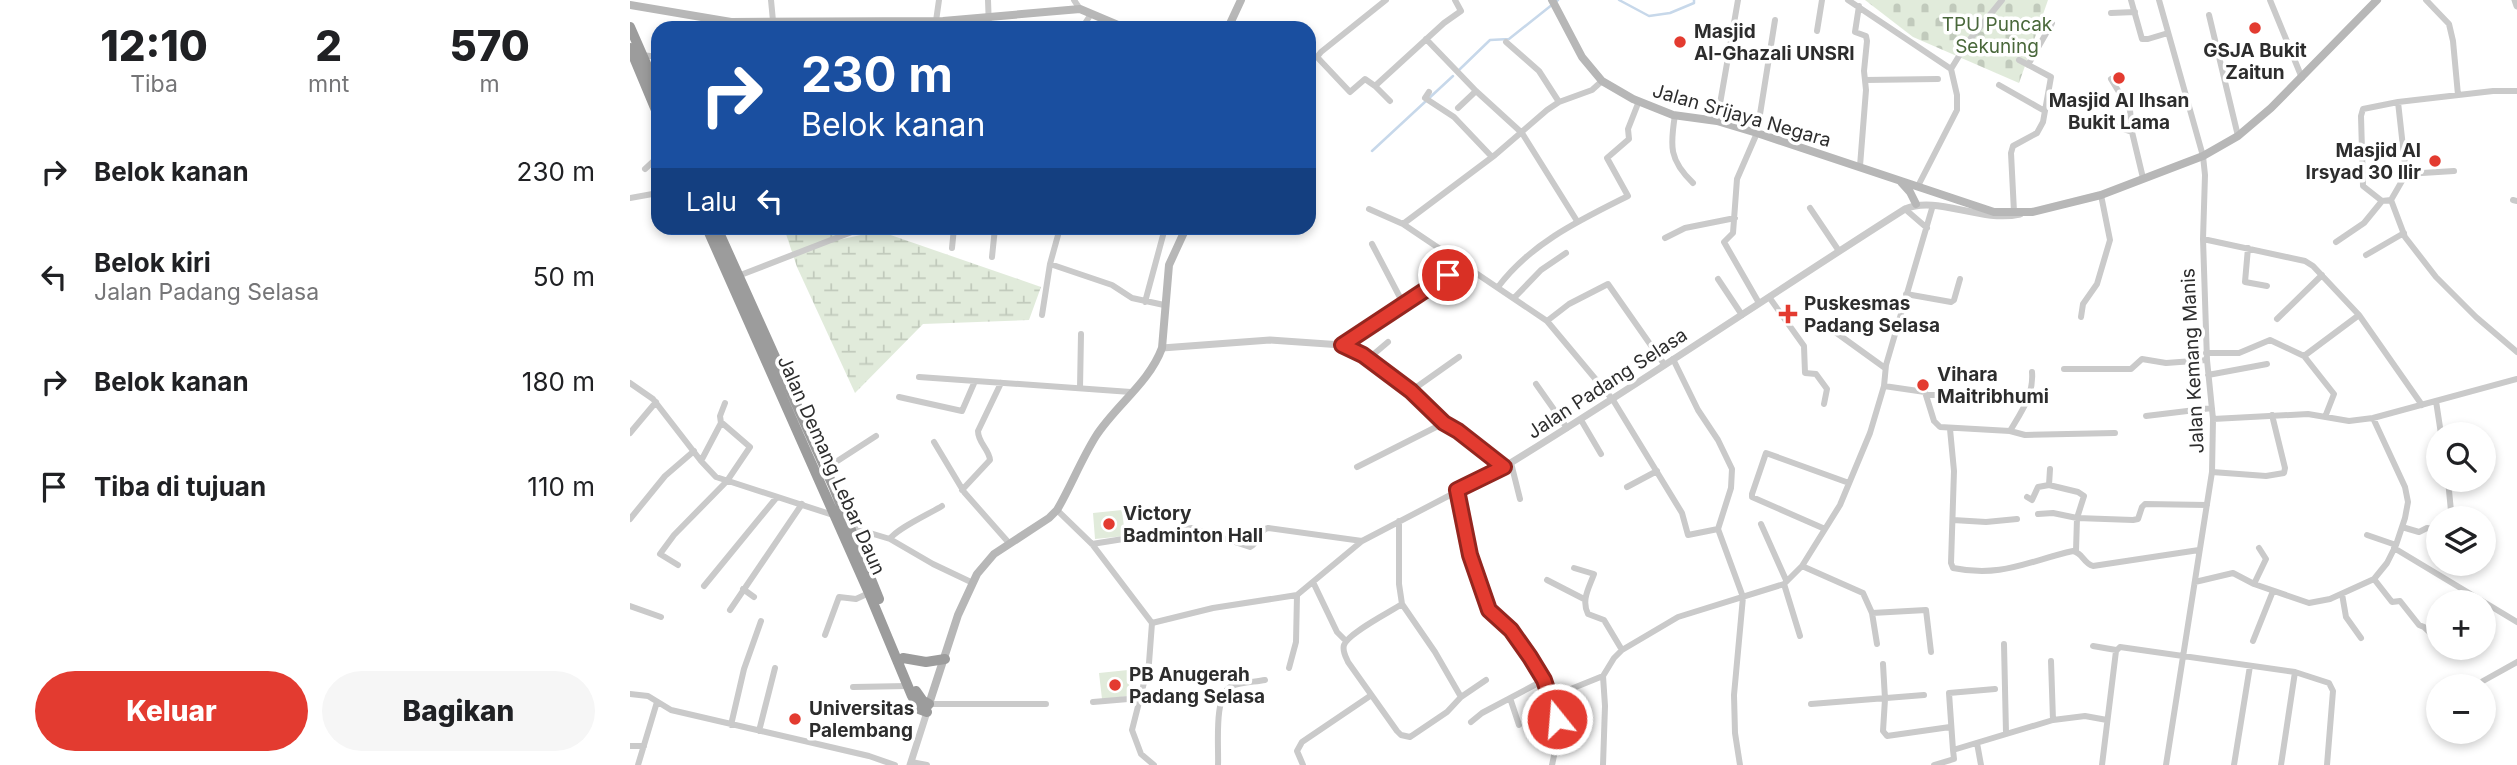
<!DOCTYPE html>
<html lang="id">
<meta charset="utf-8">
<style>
:root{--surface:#fff;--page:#f6f6f6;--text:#202124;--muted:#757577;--accent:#e33b30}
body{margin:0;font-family:Inter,sans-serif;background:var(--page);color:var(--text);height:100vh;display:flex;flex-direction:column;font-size:26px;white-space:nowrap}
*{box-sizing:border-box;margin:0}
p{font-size:23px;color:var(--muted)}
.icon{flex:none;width:38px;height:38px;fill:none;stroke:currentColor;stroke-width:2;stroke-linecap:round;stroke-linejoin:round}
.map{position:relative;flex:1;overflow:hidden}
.sheet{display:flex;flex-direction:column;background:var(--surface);width:630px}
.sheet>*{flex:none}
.guide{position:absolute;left:21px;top:21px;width:665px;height:214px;border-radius:21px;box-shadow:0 4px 10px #0003;background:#1a4fa0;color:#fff;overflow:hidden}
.tools{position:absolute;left:1796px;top:422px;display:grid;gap:14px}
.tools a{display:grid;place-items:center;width:70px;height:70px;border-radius:50%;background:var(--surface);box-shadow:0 4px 10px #0003;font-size:35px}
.pin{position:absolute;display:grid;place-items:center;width:60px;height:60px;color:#fff;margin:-30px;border:4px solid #fff;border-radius:50%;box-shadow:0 2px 7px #0007}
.me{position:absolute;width:77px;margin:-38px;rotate:343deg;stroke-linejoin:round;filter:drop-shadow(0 0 5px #0008)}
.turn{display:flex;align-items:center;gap:24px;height:147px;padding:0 35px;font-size:32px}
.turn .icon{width:91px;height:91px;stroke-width:2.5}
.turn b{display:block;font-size:49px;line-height:60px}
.then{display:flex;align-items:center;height:66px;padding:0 35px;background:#0003;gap:14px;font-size:26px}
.eta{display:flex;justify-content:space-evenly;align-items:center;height:119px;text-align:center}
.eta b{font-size:42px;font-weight:800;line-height:49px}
.button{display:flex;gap:14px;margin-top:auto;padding:14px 35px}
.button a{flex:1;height:80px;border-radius:42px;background:var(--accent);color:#fff;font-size:28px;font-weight:800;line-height:80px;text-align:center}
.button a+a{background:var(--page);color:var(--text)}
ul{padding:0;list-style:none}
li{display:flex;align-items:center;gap:21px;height:105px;padding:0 35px}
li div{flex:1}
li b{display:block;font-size:26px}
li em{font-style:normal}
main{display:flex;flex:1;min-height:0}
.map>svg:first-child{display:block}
.green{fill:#e1ebdb}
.wetland{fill:url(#wetland-marsh)}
.cemetery{fill:url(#cemetery-stones)}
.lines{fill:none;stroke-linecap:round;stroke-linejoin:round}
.stream{stroke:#c7d8ea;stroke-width:2.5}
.minor{stroke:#cacaca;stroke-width:6}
.tertiary{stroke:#cacaca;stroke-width:7}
.secondary{stroke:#b7b7b7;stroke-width:8}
.trunk{stroke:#9c9c9c;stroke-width:10}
.route-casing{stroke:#94261f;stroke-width:18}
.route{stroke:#e33b30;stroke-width:12}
.poi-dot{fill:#e33b30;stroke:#fff;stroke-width:2.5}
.labels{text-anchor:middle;stroke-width:7;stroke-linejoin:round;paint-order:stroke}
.park-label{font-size:19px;fill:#4a683b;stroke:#fff}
.poi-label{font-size:19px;font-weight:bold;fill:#2d2d2d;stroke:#fff;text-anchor:start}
.street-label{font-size:19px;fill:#2d2d2d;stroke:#fff}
</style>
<main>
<section class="sheet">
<div class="eta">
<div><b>12:10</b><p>Tiba</p></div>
<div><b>2</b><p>mnt</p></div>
<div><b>570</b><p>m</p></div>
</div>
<ul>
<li><svg class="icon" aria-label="right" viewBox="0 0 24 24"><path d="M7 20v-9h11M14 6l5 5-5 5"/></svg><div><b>Belok kanan</b></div><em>230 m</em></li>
<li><svg class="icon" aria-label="left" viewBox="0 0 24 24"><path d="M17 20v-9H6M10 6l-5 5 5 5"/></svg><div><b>Belok kiri</b><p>Jalan Padang Selasa</p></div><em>50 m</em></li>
<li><svg class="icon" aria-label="right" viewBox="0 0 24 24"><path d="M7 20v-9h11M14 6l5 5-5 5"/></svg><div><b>Belok kanan</b></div><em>180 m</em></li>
<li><svg class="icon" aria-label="arrive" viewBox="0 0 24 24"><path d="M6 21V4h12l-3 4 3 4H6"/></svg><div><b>Tiba di tujuan</b></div><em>110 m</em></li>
</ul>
<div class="button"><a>Keluar</a><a>Bagikan</a></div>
</section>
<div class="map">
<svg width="1887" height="765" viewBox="0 0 1887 765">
<defs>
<pattern id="wetland-marsh" width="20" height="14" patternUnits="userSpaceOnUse" patternTransform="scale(1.75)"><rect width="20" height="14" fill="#e1ebdb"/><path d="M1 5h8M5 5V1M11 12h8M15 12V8" fill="none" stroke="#c1cabc"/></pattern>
<pattern id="cemetery-stones" width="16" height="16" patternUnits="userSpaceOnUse" patternTransform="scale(1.75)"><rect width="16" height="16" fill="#e1ebdb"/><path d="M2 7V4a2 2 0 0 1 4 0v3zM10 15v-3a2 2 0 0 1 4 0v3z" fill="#c1cabc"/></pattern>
</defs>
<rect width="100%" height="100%" fill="#fff"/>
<path class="green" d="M492,510l3,26 -30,3 -2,-26z
M498,670l2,26 -28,3 -3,-26z"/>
<path class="wetland" d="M154,228h54v12l41,-9 162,56 -12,33 -106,4 -68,69 -58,-126z"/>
<path class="cemetery" d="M1235,0h183l-29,83 -106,-46z"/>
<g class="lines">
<path class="stream" d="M989,0l30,16 21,-3 24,-10v-3
M829,70l31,-30 19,-1 49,-39
M742,151l81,-75"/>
<path class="minor" d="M141,0l2,21
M358,0l1,28
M444,0l6,9
M1218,0l103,69 6,26v15l-39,76
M1501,0l11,39h6l20,-6
M1529,0l44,156 2,19 -2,64 4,121 6,59 -1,53 -46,293
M1640,0l32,78
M1796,0l23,24 4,17 5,54
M1229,6l-4,26 11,4 1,5 -3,30 2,19 -6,76
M1481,13l24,-1
M1579,15l29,121
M306,21l3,-21
M452,28l9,-14
M1187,31l5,-31
M796,39l50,52 46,42 55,88
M876,42l33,29 20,31
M12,55l16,2
M1398,65l24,-42
M1321,69l16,-26 35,-43
M1481,79l19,31 2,22 11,46
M1235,80l73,-1
M972,81l-10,9 -33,12 -12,8 -52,45 -92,69 144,97 66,79 69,113 6,22 30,-6
M1369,85l44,25
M745,86l-10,-7 -15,13 -33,-35 4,-5 65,-52
M799,92l-4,6 29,19 38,40
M760,101l-15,-15 69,-63 17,-12 -6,-11
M1768,102l8,72
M828,108l18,-17
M1045,115c-5,31 -6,45 18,68
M1087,121l21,-121
M1470,121l32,11
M15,169l13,-12
M1824,171l-48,3 -15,26 14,37 31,40 40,40 41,35
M0,198l28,-5
M1761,200l-9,1 -19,-15 -2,-70 2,-7 35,-7 95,-11h24
M1883,200l4,1
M1180,208l29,43
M739,209l34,15
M1275,209l22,19
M1384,212l-3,-59 2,-7 24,-13 6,-11 8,-45 -32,-17
M278,229v-1
M1035,238l20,-10 50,-10
M1573,239l102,22 8,5 46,49 63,90
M1706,242l28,-19 18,-22
M742,244l32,61
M322,248l2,-20
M1618,248l-3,34 22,4
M1736,255l38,-22
M362,257l3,-29
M420,264l62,21 20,13 32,7
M108,276l124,-48
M1088,279l24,36
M868,287c33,-44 82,-67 130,-91l-21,-38 22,-19 -1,-10 11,-28
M1276,294l45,8 3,-2 6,-21
M1139,297l35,49 1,27 11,1 11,15 -3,15
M884,298l27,-28 25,-17
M515,302l20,-74
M1129,303l-35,-61 9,-9 4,-54 20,-46 18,-113
M412,315l8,-51 10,-36
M1451,317l2,-13 14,-20 13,-44 -9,-45
M1647,319l45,-44
M917,321l22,-17 39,-20 56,80
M1196,327l5,2 54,39
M712,345l121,-81
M1576,353h33l31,-13 34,16 30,38 -9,23
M1674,356l55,-41
M738,359l20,-17
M1043,359l25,51 20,30 14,29 -1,19 -13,41 25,68 -9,98 1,38 5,32
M1434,369h67l11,-10 24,4 41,-3
M1578,375l59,-11
M289,377l212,15
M0,383l23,16 48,62 15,16 120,39
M906,384l31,44
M1254,386l41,6 9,29 6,6 70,4 15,4 90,-2
M450,388l1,-54
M781,391l48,-34
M1297,395h43l14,-3
M269,397l63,14 13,-30
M1806,401l5,33
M1516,416l66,-8
M1583,419l95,-5 41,7 24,-3 144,-39
M951,420l20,34
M1320,429l4,42 -3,92 2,5c49,10 75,-7 120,-17 10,2 10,12 20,15l106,-16
M1380,431c11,-19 24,-36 22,-59
M0,433l26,-31
M304,442l30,50 45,51
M71,461l20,-38 -1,-7 5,-13
M881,463l9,36
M727,467l87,-44
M195,469l51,-33
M1420,469l-1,16 29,7 6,4 -7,22 -1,33
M1582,472l54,4 18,-3 1,-5 -13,-53
M1818,480l3,31 4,7
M997,487l30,-16
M332,490l28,-30c-1,-11 -12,-17 -12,-29l23,-48
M827,490c7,34 14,91 32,119 6,9 17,14 23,23 33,40 53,81 40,133
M1397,497l5,3 6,-13 11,-2
M427,510l35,34 60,79 -3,40 -17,67 9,24 13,11
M1408,514l15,-1 24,5 56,2 5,-1 4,-12 3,-3 62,1
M0,519l35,-43 29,-25
M1323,520l33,2 31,-3
M769,521v63l3,20 33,48 26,45 -14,15 -37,25 -9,-2 -4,-4 -49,-69c-2,-5 -6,-11 -4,-17 4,-12 46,-33 58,-41
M1131,524l25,56
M220,527l40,12 43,25 40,19
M1772,527l17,5 8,-4 11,2
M1195,529l-73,-32v-3l14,-41 83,30
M1737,535l29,10
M260,539c6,-10 39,-25 52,-33
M462,544l100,-16 58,19c9,-4 8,-17 18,-19l94,13
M1764,548l123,74
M48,565l-18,-11 14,-19 53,-54 23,-34 -29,-25
M1172,566l61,27 9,20 5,31
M944,568l20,6c-5,14 -13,26 -6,40l16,6 18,30
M1744,579l18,23 8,-1 19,24 5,2 14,13
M917,580l37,19
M683,582l24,50 9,9
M1565,582l38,-9 21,11 55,19 21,-4 44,-20 13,-16 9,-18 9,-27 3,-16 -3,-15 -32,-69
M1154,584l16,52
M1624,584l12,-25 -7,-11
M74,586l73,-89
M113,589l11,8
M1712,594l4,23 15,21
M0,606l31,11
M100,610l72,-106
M1242,613l54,-3 5,42
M522,623l61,-15 84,-13 65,-54 142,-74
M195,635l14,-38 17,2 13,-6
M1623,641l20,-50
M1374,644l2,89
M1463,646l23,4
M1421,661l2,59
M1253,664l2,35 -2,32 4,5 63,-9
M659,668l7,-26 1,-47
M1853,681l34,-19
M223,687l55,-1
M0,694l18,2 23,14 198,46 26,9
M831,697l25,-17
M921,697l52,-21
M880,698l9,27
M463,702l47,-4
M299,704h117
M1181,704l113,-9
M841,722l11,-9 62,-33
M101,725l13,-56 17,-48
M129,731l16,-63
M1347,743l4,22
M0,746h14
M1323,750l-4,-57 46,-4
M281,762l16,3
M8,765l19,-63
M588,765c1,-18 -5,-71 14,-79 9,-4 23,-4 33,-6
M673,765l-6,-14 5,-9 68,-46
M973,765l2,-59 -2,-30 11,-18 8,-8 56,-33 106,-33 18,-18 38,-61 30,-72 14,-47 2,-21 47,-160
M1304,765l20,-6 -1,-9 100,-30 32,-4 22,4
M1472,765l14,-114 4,-4 175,25 34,11 4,8 -6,74
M1604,765l16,-99
M1651,765l14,-93"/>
<path class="tertiary" d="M1885,0l2,6
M532,348l108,-8 72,5 21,10 48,36 33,32 14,8 46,36c136,-83 267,-173 401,-258 32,-14 75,14 115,5
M280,765l17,-53"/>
<path class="secondary" d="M922,0l30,57 20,24 31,18 40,16 44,6 40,12 237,79h38l69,-17 102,-39 35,-20 33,-28 106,-108
M0,5l101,17 212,-1 137,-12 45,19
M598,28l13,-28
M1271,182l9,10 6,12
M298,707l30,-92 19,-41 17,-20 55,-36 8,-8c14,-24 24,-50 39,-74 20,-31 53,-53 66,-88l7,-83 17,-37"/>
<path class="trunk" d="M0,27l28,64
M0,48l28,67
M77,228l162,365 43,103 7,13 8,3
M87,228l117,260 45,111
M273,658l23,4 19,-3
M286,691l7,10 6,3"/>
</g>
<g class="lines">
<defs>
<path id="route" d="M818,275l-106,70 21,10 48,36 33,32 14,8 46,36 -47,23 13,65 19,55 22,20 19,27 14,23 13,39"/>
</defs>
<use href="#route" class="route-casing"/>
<use href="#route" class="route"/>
</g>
<g class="poi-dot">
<circle cx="1625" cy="28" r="7"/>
<circle cx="1050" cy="42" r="7"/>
<circle cx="1489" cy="78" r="7"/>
<circle cx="1805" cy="161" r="7"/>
<path d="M1154.5 303.5h7v7h7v7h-7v7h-7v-7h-7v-7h7z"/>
<circle cx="1293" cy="385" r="7"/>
<circle cx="479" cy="524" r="7"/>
<circle cx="485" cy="685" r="7"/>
<circle cx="165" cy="719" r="7"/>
</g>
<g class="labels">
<g class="park-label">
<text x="1367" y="31">TPU Puncak<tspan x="1367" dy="22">Sekuning</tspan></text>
</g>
<g class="poi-label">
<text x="1064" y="38">Masjid<tspan x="1064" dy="22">Al-Ghazali UNSRI</tspan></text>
<text x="1625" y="57" text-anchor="middle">GSJA Bukit<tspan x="1625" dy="22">Zaitun</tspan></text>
<text x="1489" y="107" text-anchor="middle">Masjid Al Ihsan<tspan x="1489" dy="22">Bukit Lama</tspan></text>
<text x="1791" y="157" text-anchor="end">Masjid Al<tspan x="1791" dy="22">Irsyad 30 Ilir</tspan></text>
<text x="1174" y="310">Puskesmas<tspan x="1174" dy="22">Padang Selasa</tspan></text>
<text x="1307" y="381">Vihara<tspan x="1307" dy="22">Maitribhumi</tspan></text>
<text x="493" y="520">Victory<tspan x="493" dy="22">Badminton Hall</tspan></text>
<text x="499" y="681">PB Anugerah<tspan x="499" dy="22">Padang Selasa</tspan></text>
<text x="179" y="715">Universitas<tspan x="179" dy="22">Palembang</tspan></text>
</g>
<g class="street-label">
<text transform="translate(1112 115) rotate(16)" y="7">Jalan Srijaya Negara</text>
<text transform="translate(1562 361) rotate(-93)" y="7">Jalan Kemang Manis</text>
<text transform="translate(977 383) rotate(-33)" y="7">Jalan Padang Selasa</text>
<text transform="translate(202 465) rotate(66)" y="7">Jalan Demang Lebar Daun</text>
</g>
</g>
</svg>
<div class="tools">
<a><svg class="icon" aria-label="search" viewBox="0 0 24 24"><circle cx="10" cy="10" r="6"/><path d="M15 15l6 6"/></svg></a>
<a><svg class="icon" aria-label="layers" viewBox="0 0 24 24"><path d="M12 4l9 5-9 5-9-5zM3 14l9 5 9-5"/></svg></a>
<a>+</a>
<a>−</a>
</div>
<div class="pin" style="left:818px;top:275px;background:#d93025"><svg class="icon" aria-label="arrive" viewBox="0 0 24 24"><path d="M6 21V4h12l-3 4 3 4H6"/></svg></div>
<svg class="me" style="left:927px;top:719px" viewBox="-20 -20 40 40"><circle r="17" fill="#e33b30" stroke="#fff" stroke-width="3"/><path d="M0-11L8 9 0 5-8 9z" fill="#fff"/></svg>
<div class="guide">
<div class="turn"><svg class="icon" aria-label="right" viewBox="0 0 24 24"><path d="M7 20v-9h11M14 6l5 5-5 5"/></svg><div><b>230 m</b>Belok kanan</div></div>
<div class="then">Lalu<svg class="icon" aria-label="left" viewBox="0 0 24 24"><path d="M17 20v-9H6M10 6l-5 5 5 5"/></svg></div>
</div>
</div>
</main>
